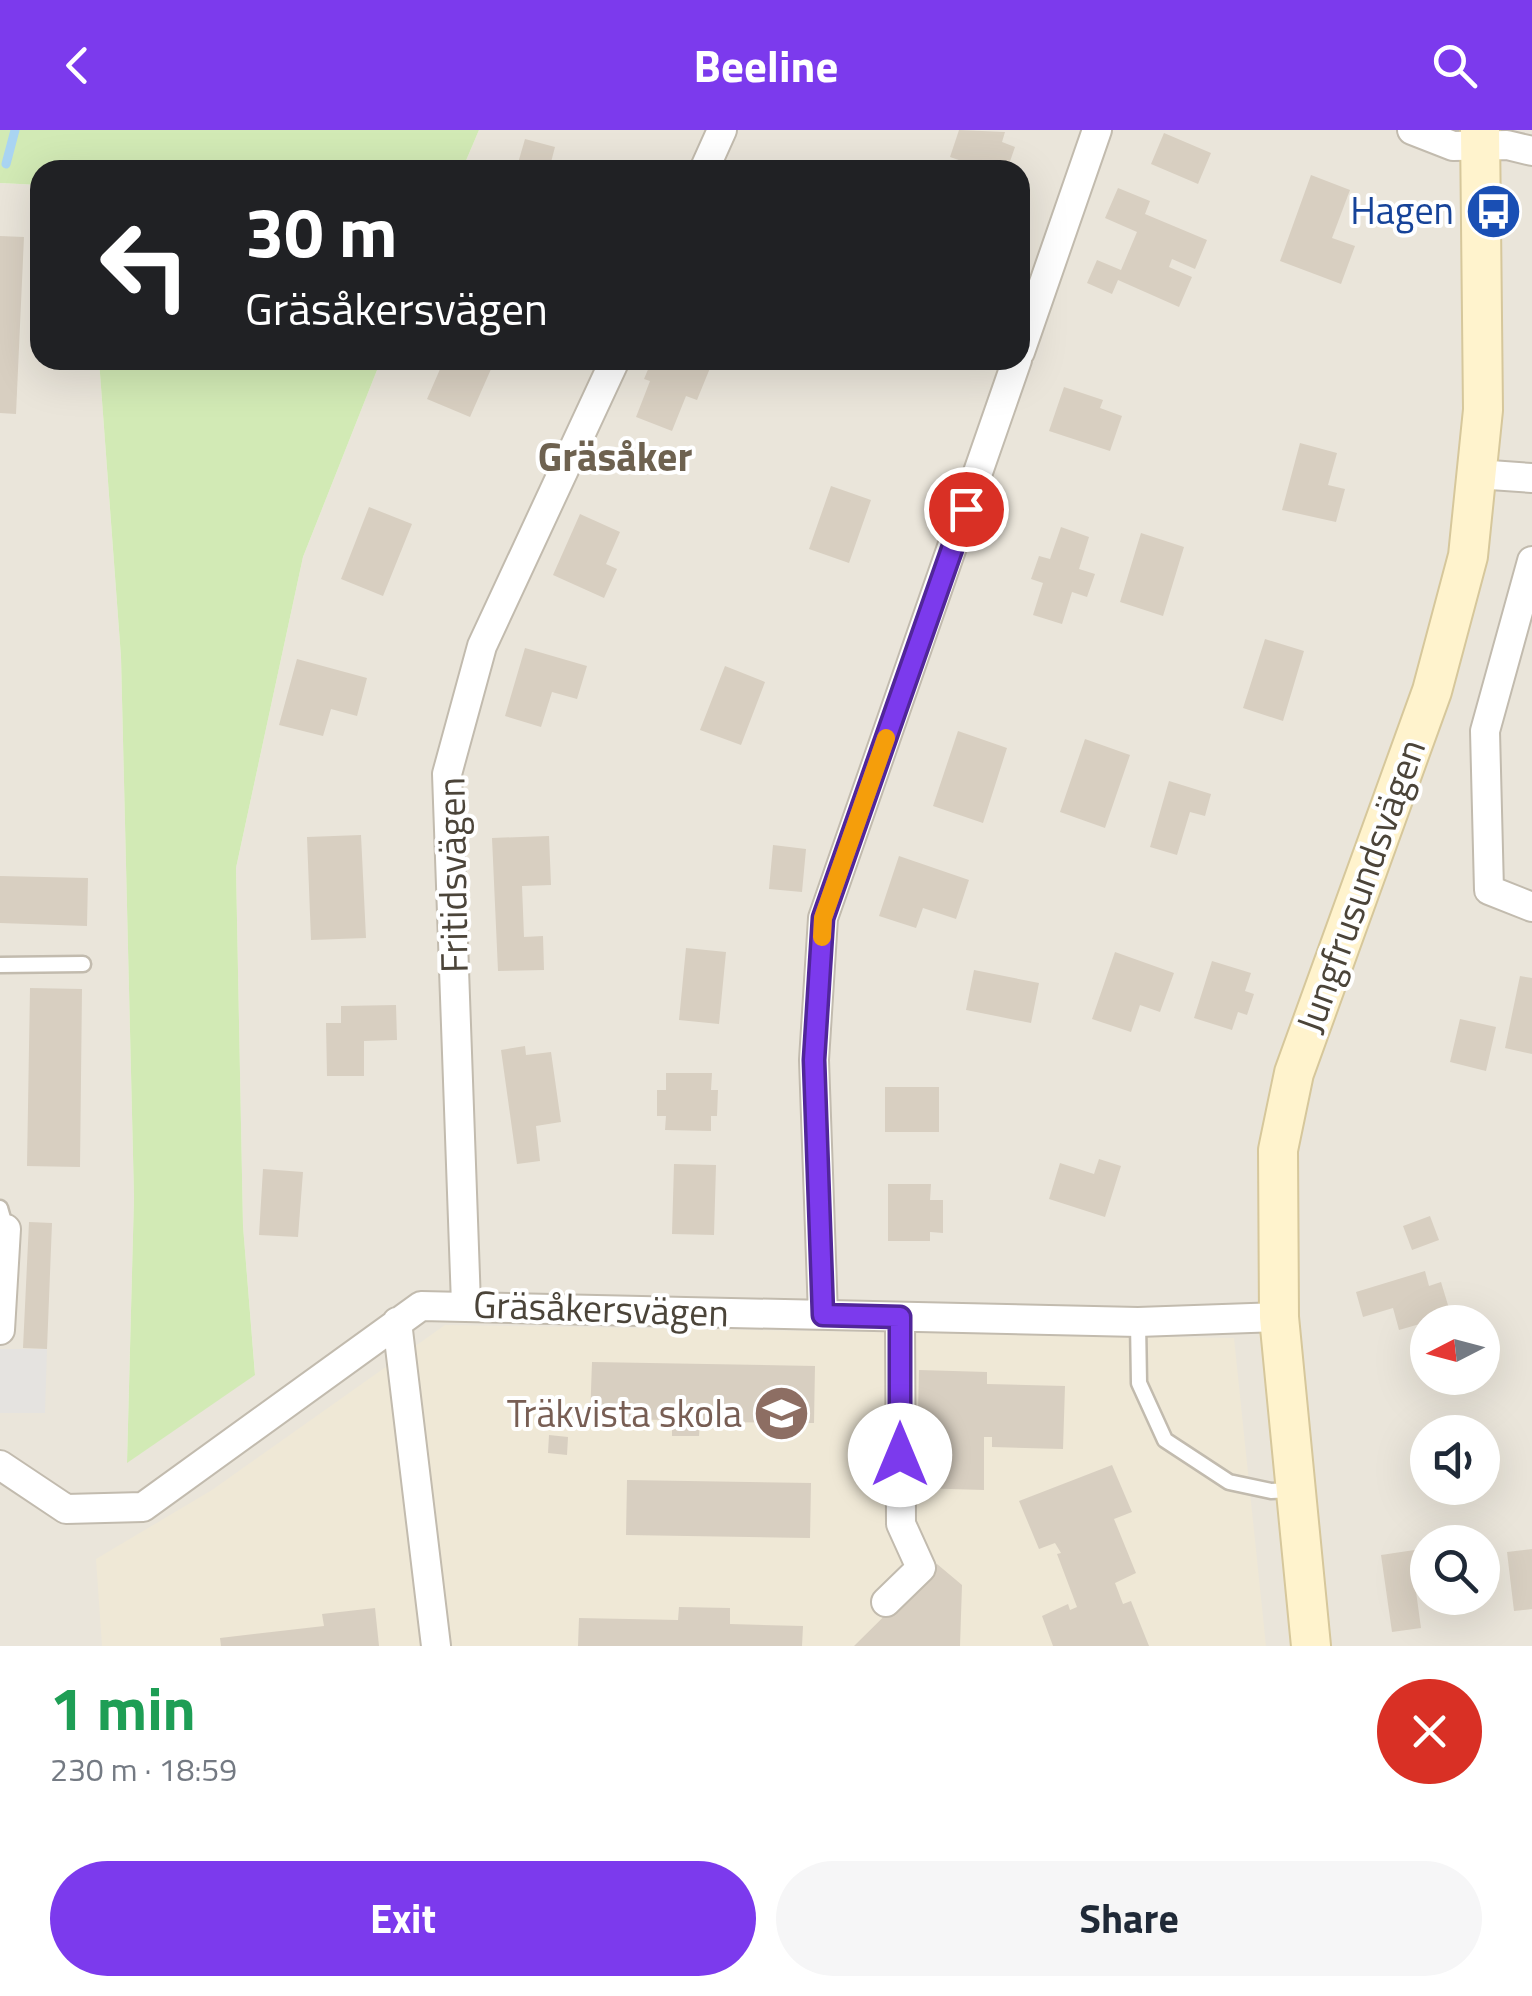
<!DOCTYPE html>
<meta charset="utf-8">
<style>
:root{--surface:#fff;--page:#f6f6f7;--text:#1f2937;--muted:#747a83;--accent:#7c3aed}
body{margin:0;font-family:"Titillium Web",sans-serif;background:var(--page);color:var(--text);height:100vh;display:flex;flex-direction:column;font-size:38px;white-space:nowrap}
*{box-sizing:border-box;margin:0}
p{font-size:32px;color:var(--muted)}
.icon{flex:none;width:55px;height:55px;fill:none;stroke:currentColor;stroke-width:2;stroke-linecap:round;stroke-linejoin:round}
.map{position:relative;height:1516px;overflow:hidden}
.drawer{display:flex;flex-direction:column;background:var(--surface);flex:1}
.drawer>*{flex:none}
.hud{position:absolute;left:30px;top:30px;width:1000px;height:210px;border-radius:30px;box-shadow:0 10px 40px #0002;background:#202124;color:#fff;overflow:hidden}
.needle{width:65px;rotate:264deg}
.buttons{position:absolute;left:1410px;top:1175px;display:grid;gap:20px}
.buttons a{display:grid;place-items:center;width:90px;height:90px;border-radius:50%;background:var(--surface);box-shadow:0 10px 40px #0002;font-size:50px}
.pin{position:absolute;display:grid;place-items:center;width:85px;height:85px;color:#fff;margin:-42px;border:5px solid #fff;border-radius:50%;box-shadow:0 2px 10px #0007}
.me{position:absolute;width:110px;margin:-55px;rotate:0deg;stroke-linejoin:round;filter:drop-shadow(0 0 8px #0008)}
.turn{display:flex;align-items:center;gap:35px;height:210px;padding:0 50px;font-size:45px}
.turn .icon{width:130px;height:130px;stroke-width:2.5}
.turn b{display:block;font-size:70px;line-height:85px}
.round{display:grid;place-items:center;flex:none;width:105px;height:105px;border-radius:52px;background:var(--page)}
.overview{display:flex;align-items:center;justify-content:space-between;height:170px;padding:0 50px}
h1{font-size:60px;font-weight:700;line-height:75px;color:#1e9e55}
.cta{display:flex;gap:20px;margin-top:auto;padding:20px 50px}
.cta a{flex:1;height:115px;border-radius:60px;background:var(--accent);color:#fff;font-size:40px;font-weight:700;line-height:115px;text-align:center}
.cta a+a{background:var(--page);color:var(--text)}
header{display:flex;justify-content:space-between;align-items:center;height:130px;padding:0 50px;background:var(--accent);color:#fff;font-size:45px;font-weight:700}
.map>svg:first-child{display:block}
.residential{fill:#eae5da;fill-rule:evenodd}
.education{fill:#efe8d6}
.green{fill:#d2eab5}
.parking{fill:#e5e3e0}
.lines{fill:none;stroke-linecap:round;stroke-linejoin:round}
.stream{stroke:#a9d4f2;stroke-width:9}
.building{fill:#d8cfc1}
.lane-casing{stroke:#c2bbae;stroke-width:19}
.street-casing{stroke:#c2bbae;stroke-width:32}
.secondary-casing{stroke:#d6c79b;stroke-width:42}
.lane{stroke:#fff;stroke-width:14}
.street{stroke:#fff;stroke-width:28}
.secondary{stroke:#fff3cd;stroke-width:38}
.route-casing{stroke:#51269a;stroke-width:25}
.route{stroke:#7c3aed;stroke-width:18}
.slow{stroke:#f59e0b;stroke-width:18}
.labels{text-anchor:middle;stroke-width:8;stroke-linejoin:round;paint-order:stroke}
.transit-label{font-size:38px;fill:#164399;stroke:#fff;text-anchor:end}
.street-label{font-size:38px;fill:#4b4439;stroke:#fff}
.education-label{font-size:38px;fill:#785e54;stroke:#fff;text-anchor:end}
.neighbourhood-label{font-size:40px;font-weight:bold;fill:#6e6250;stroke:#fff}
</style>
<header><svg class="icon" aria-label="back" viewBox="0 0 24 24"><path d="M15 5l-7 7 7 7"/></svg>Beeline<svg class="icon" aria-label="search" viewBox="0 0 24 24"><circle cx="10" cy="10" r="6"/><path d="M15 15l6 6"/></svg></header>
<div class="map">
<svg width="1532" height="1516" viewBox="0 0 1532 1516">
<rect width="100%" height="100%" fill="#f6f3ec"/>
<path class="residential" d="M479,0h1053v1516h-1532v-1463l40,2v175h59l22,297 13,540 -7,265 128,-88 -12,-148 -7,-358 67,-311 78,-197h639v-190h-558zM1428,1192h54v56h-54zM1428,1302h54v56h-54zM1428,1412h54v56h-54z"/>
<path class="education" d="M445,1195l789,13 32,308h-1164l-6,-87 116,-69z"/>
<path class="green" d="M0,0h479l-17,40h-422v15l-40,-2z
M99,230h282l-78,197 -67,311 7,358 12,149 -128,88 7,-266 -13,-540z"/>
<path class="parking" d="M0,1219h47l-2,64h-45z"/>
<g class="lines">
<path class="stream" d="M6,34l9,-34"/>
</g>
<path class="building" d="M959,0l46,2 -3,10 13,5 -8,23 -14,-4 -5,4 -38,-13z
M1164,3l47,20 -13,31 -47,-20z
M525,9l30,8 -6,23h-33z
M1311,45l39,15 -18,48 23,8 -14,38 -61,-23z
M1118,58l32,13 -5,13 62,26 -12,29 -23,-10 -3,8 23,10 -13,30 -61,-27 -6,14 -25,-11 10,-23 24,10 16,-38 -32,-14z
M0,106l24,1 -8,177 -16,-1z
M444,230h51l-25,57 -43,-18z
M652,230h38l20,8 -13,32 -11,-4 -14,35 -36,-14 14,-36 -6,-2z
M1064,257l39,13 -3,8 22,8 -12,35 -61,-20z
M1300,313l37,10 -9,32 17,4 -9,33 -54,-12z
M831,356l40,14 -22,63 -40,-14z
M369,377l43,17 -29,72 -42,-17z
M580,384l40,18 -14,32 11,5 -13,29 -51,-23z
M1061,397l28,10 -10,32 16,5 -8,23 -15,-5 -10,32 -29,-9 10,-32 -12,-4 8,-23 11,3z
M1141,403l43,14 -21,69 -43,-14z
M1265,509l39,12 -21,70 -40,-13z
M525,518l62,18 -10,33 -25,-7 -11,35 -36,-11z
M297,529l70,19 -10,38 -26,-7 -8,27 -44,-11z
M725,536l40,16 -24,63 -41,-15z
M958,601l49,17 -24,75 -50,-17z
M1085,609l45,16 -25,73 -45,-16z
M1169,651l42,13 -6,22 -15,-4 -13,43 -27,-8z
M361,705l5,103 -55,2 -4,-103z
M549,706l2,49 -29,1 2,51 19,-1 1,34 -46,1 -6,-133z
M773,715l33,4 -4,43 -33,-3z
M899,726l70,24 -13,39 -33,-11 -7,20 -37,-12z
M0,746l88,2 -1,48 -87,-3z
M686,818l40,4 -7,72 -40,-4z
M1115,822l59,21 -14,39 -20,-7 -9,27 -39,-13z
M1212,831l39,12 -6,18 9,3 -7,21 -9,-3 -6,18 -38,-12z
M974,840l65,13 -8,40 -65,-13z
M1520,846l12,2v76l-27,-6z
M30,858l52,1 -2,178 -53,-1z
M396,875l1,35 -33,1v35h-37l-1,-53h15v-17z
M1460,889l36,8 -10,44 -36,-9z
M525,916l1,9 25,-3 10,70 -25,4 4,35 -23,3 -16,-114z
M666,943h46l-1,17h7l-1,26h-6v15l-46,-1 1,-14h-9v-26h9z
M885,957h54v45h-54z
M1099,1029l22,7 -16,51 -56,-18 11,-36 34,11z
M674,1034l42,1 -2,70 -42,-1z
M263,1039l40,3 -5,65 -39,-2z
M888,1054h43l-1,16h13v33l-13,-1v9h-42z
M1430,1086l9,24 -27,10 -9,-24z
M29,1092l23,1 -5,126 -24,-1z
M1425,1141l4,15 12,-4 10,33 -52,15 -6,-22 -30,9 -7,-25z
M592,1232l223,4 -1,57 -114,-1 -1,14h-27v-16l-82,-1z
M919,1240l68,2v12l78,2 -2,63 -71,-2v-10h-8v53l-68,-2v-6h-6l1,-25h6z
M549,1305l19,2 -1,18 -19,-2z
M1112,1335l20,47 -18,7 22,54 -21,10 8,21 8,-3 18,45h-96l-11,-30 26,-12 2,6 7,-3 -20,-53 4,-1 -6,-10 -16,6 -20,-48z
M627,1350l184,3 -1,55 -184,-3z
M1428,1418v27l-14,2 7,51 -29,4 -11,-77z
M1532,1419v60l-18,2 -7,-59z
M937,1434l25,21 -2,61h-106z
M679,1477l51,1v16l73,2 -1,20h-224l1,-28 99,2z
M375,1478l4,38h-158l-1,-8 104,-12 -2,-12z"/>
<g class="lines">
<defs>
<path id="lane" d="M0,835l83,-1
M0,1078l6,21
M1138,1192l1,61 26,57 64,42 42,9 21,-1"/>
<path id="street" d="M1412,0l41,16 54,-1 25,6
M704,40l18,-40
M1020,222l77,-222
M1476,344l56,4
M1532,431l-47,170 4,159 43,17
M466,1174l-19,-530 35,-128 133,-286
M823,1185l-9,-255 9,-142 194,-558
M397,1192l39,324
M0,1200l6,-101
M0,1335l66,44 77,-2 278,-201 717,16 141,-5
M886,1472l35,-34 -20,-44 -1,-207"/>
<path id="secondary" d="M1311,1516l-32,-329 -1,-167 16,-77 138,-382 36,-135 15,-146 -3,-280"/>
</defs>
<use href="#lane" class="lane-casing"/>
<use href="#street" class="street-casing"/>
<use href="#secondary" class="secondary-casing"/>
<use href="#lane" class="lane"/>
<use href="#street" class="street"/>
<use href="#secondary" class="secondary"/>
</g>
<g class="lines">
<defs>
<path id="route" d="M900,1325v-138l-77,-2 -9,-255 9,-142 143,-409"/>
</defs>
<use href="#route" class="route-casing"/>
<use href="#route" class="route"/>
<path class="slow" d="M822,807l1,-19 63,-180"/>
</g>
<defs>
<symbol id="bus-disc" viewBox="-11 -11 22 22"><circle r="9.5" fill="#1a4fb4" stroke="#fff"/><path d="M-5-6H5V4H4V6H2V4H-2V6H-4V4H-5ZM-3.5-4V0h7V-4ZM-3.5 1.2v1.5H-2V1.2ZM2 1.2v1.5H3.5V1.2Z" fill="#fff"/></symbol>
<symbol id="school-disc" viewBox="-11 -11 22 22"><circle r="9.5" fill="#8d6e63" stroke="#fff"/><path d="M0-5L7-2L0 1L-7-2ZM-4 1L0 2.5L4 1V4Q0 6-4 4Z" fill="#fff"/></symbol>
</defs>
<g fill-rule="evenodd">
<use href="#bus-disc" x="1462" y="50" width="63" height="63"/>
<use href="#school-disc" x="750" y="1252" width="63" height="63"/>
</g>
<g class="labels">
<g class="transit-label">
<text x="1454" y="94">Hagen</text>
</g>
<g class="street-label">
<text transform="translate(453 745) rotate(-91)" y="13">Fritidsvägen</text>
<text transform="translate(1361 756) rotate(-70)" y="13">Jungfrusundsvägen</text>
<text transform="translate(601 1179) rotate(2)" y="13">Gräsåkersvägen</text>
</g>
<g class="education-label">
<text x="742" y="1297">Träkvista skola</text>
</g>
<g class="neighbourhood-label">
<text x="615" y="341">Gräsåker</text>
</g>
</g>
</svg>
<div class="buttons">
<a><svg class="needle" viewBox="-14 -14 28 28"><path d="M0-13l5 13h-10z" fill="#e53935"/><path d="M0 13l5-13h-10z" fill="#747a83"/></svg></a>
<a><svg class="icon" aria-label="sound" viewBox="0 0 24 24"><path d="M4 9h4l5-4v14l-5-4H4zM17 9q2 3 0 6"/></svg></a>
<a><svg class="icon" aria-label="search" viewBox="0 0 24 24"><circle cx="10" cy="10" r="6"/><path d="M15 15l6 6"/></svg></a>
</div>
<div class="pin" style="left:966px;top:379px;background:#d93025"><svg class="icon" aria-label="arrive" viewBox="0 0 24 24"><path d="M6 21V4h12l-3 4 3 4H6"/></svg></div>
<svg class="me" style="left:900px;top:1325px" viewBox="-20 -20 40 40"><circle r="19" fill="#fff"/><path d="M0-13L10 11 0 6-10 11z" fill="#7c3aed"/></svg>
<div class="hud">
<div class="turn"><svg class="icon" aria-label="left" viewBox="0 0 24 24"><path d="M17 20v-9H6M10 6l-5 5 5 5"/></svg><div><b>30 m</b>Gräsåkersvägen</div></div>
</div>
</div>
<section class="drawer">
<div class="overview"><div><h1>1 min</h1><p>230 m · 18:59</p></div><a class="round" style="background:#d93025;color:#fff"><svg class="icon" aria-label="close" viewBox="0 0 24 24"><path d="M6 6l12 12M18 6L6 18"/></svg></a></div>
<div class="cta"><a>Exit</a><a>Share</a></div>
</section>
